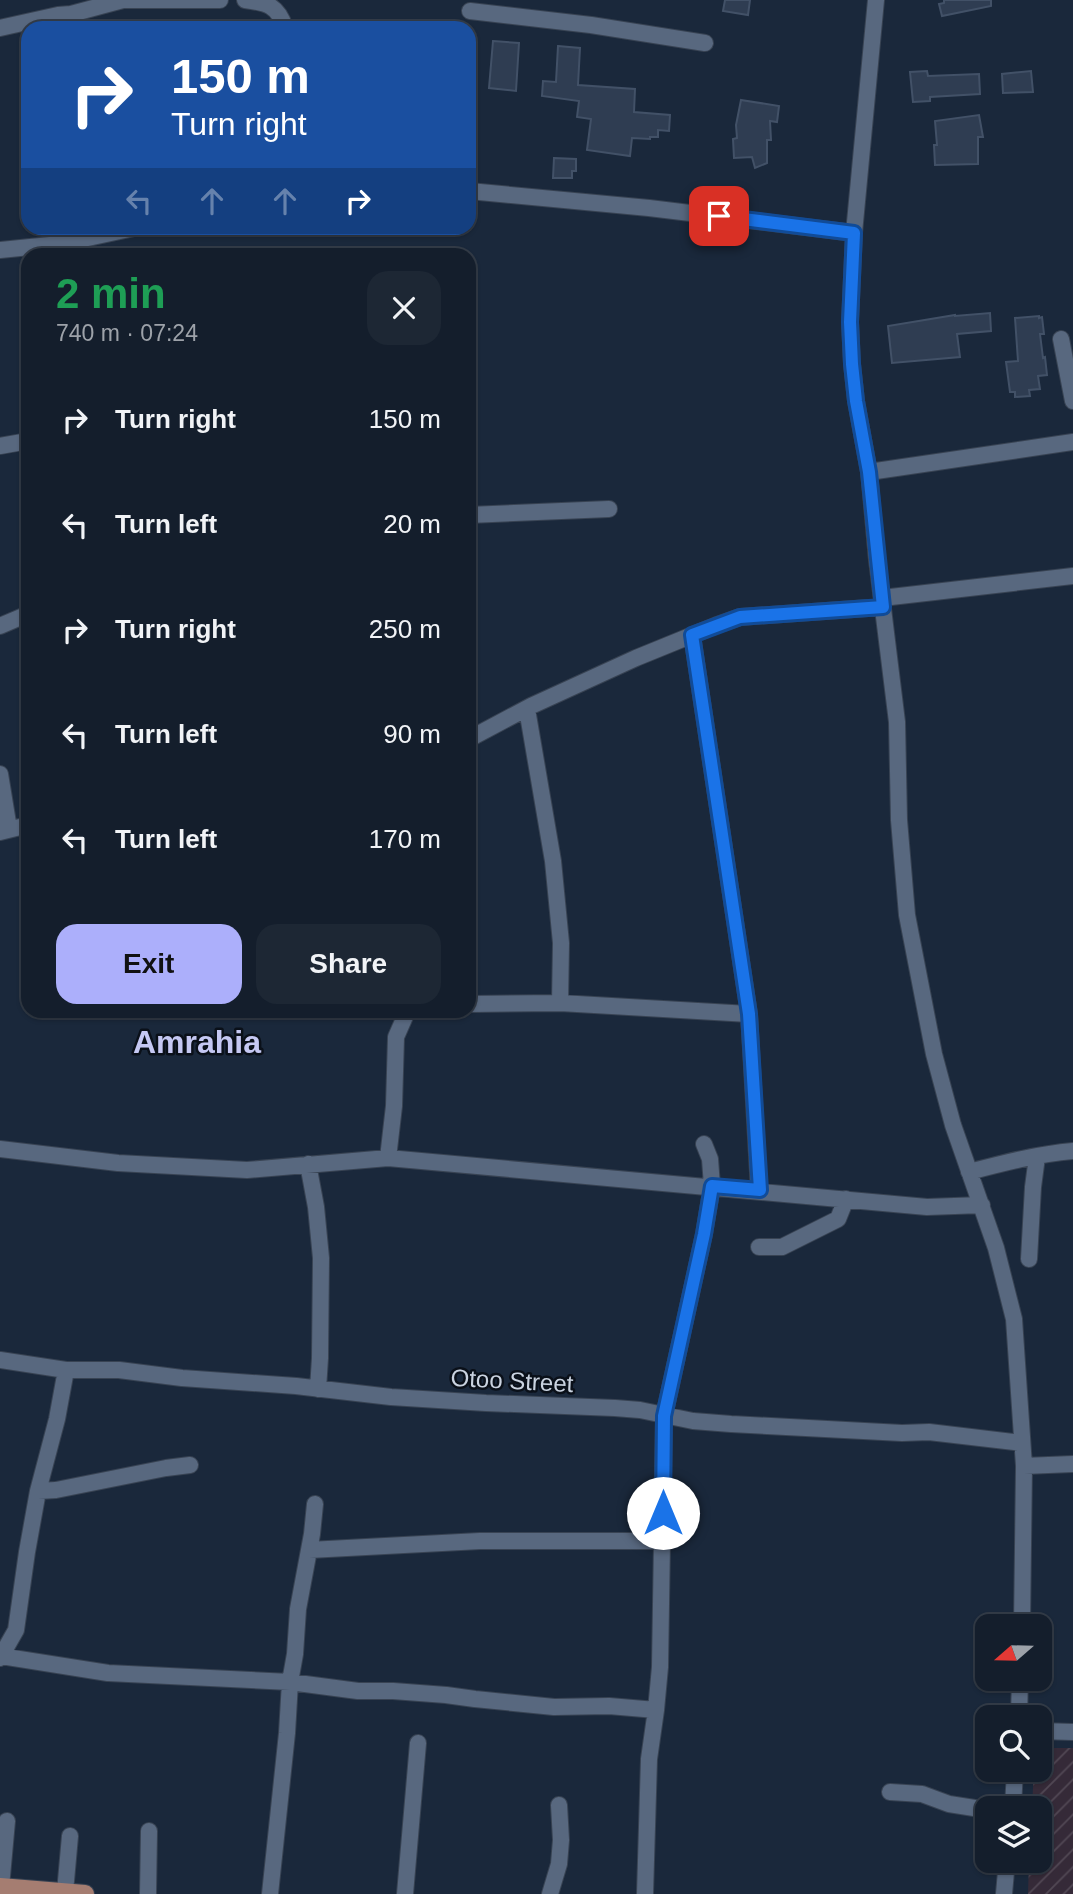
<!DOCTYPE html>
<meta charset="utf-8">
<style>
:root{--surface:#141e2c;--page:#1d2734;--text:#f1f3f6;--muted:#9da2a9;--line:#333c48;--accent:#acaffb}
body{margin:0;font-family:Arial,sans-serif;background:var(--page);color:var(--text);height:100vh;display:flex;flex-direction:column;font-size:26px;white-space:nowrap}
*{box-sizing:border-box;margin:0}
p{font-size:23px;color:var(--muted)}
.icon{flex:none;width:38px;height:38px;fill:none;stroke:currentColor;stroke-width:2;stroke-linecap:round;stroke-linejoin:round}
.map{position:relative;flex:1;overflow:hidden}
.drawer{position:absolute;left:21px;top:248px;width:455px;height:770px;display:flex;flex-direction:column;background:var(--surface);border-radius:21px;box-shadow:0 2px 5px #0004,0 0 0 2px var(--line)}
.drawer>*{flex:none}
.top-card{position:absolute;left:21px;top:21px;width:455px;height:214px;border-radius:21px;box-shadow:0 2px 5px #0004,0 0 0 2px var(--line);background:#1a4fa0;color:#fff;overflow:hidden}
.needle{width:46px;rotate:250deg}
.tools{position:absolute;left:975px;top:1614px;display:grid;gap:14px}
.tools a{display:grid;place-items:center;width:77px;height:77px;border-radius:14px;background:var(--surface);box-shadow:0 2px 5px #0004,0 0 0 2px var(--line);font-size:35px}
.pin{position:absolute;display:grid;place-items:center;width:60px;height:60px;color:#fff;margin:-30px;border-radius:14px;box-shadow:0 4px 10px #0006}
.me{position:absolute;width:77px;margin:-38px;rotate:0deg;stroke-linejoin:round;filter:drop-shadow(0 0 5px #0008)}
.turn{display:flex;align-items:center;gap:24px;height:147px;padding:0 35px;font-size:32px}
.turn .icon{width:91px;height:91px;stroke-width:2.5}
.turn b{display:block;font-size:49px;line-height:60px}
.lanes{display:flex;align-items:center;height:66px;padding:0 35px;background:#0003;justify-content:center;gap:35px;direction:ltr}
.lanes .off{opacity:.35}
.round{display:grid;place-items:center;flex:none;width:74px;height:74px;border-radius:21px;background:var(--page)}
.headline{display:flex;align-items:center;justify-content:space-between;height:119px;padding:0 35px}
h1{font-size:42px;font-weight:700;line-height:52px;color:#1e9e55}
.action{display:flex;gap:14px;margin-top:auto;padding:14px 35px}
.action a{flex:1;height:80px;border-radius:21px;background:var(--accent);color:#111;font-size:28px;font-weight:700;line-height:80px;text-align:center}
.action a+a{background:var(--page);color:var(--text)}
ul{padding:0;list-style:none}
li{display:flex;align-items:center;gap:21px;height:105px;padding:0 35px}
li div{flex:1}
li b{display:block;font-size:26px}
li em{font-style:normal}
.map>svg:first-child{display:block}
.industrial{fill:url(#industrial-furrows)}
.building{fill:#2f3d52;stroke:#425167;stroke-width:2}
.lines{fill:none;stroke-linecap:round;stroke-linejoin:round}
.minor-casing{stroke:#384353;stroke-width:18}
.major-casing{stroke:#384353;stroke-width:20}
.minor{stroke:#58687f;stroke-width:16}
.major{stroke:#a57d71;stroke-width:18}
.route-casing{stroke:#114b97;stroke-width:18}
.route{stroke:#1a73e8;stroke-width:12}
.labels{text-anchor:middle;stroke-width:5;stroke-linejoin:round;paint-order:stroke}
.street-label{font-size:24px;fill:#cad3e0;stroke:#0a1019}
.district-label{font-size:32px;font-weight:bold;fill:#c5c8f3;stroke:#0a1019}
</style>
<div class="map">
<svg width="1073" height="1894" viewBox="0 0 1073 1894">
<defs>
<pattern id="industrial-furrows" width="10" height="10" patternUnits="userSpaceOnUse" patternTransform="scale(1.75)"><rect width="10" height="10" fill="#352a38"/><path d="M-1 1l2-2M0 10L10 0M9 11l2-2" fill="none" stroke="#514854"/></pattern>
</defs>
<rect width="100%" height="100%" fill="#1a283b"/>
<path class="industrial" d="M1040,1748h33v146h-45l1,-34h11v-52h-8l2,-39h6z"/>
<path class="building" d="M725,0h25l-2,15 -25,-4z
M944,0h47v6l-49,10 -3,-12 5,-1z
M493,41l26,2 -3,48 -27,-3z
M558,46l22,2 -2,37 57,4 -1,23 36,3 -1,16 -11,-1v7h-8v2l-18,-1 -2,18 -43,-6 4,-31 -14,-2 2,-16 -37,-5 1,-15 13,1z
M927,71l1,5 51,-2 1,20 -50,3v4l-17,1 -3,-30z
M1031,71l2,21 -30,1 -1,-19z
M741,100l38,6 -2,16 -7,-1 1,19h-4v23l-12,5 -3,-11 -18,1 -1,-19 4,-1 -1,-13z
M979,115l4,22h-5v27l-43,1 -1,-20h3l-2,-24z
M554,158l22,1v12h-4v7h-19z
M990,313l1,18 -34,3 3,23 -68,6 -4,-37 67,-11v1z
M1039,316v2l3,-1 2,17h-4l3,24 2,-1 2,18 -9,1 2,13 -11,1 1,6 -15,1v-5h-5l-4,-30 12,-1 -3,-43z"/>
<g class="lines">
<defs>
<path id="minor" d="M245,0c22,3 33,5 40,28
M470,11l121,14 114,18
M0,28l58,-13 13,-1 52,-14h97
M469,191l180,17 205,25 -4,89 2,42 4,37 13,71 8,88 20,162 2,98 8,95 27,139 19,71 43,123 18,71 10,147 -2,160
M854,233l22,-233
M0,250l60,-6 74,-16
M1061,339l12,62
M0,446l28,-5
M869,472l204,-30
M469,515l140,-6
M882,598l191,-22
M0,626l28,-12
M692,635l57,379 10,176
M469,739l62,-33 105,-48 81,-33 23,-8 142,-10
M0,774l9,55
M0,832l28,-7
M560,1003l189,11
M469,1004l91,-1 1,-60 -8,-82 -26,-152
M0,1149l118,14 129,7 141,-12 539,49 55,-2
M388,1158l6,-52 2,-69 11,-25
M308,1164l8,43 5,51 -1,100 -2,31
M969,1172c34,-9 69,-18 104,-21
M759,1247h23l56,-28 8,-20
M1029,1259l4,-72 4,-30
M0,1360l66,10h53l63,8 114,8 95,11 95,6 129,5 25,2 53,11 38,3 171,9 27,-1 93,11
M1024,1466l49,-2
M38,1491l18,-1 110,-22 24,-3
M309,1550l171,-9h183
M0,1656l108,17 182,9 68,9h35l53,4 29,4 79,8 55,-1 47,4
M0,1658l16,-28 11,-78 11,-61 19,-72 9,-49
M1019,1717l1,-39
M1040,1731l33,1
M890,1792l32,2 27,10 38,6
M1013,1808l2,-39
M1,1887l6,-66
M65,1892l5,-56
M148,1894l1,-63
M270,1894l17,-161 3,-51 5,-28 3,-45 14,-75 3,-30
M405,1894l13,-151
M550,1894l9,-30 2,-24 -2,-35
M645,1894l4,-135 7,-49 4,-43 4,-251 40,-182 8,-48 -2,-27 -6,-15
M1004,1894l3,-34"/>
<path id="major" d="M0,1887l85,7"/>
</defs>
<use href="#minor" class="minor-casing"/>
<use href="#major" class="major-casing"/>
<use href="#minor" class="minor"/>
<use href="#major" class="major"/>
</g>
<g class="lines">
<defs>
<path id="route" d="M663,1513l1,-97 40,-182 8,-48 48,4 -11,-176 -57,-379 48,-18 143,-10 -14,-135 -13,-71 -4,-37 -2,-42 4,-89 -135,-17"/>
</defs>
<use href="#route" class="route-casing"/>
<use href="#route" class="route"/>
</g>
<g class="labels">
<g class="street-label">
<text transform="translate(512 1381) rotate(3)" y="8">Otoo Street</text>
</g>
<g class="district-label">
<text x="197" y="1053">Amrahia</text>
</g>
</g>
</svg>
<div class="tools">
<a><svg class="needle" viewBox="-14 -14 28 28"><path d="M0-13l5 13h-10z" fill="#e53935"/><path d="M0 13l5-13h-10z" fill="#9da2a9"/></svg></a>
<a><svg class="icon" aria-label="search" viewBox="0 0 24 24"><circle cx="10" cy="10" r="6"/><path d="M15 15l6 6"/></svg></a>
<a><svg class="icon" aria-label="layers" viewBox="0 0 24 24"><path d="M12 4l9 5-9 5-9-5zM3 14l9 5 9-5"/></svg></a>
</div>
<div class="pin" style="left:719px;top:216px;background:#d93025"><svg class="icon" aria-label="arrive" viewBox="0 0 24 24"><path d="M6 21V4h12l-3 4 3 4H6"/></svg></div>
<svg class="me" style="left:663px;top:1513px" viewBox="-20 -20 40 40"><circle r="19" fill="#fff"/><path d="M0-13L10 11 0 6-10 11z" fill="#1a73e8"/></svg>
<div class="top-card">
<div class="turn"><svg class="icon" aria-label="right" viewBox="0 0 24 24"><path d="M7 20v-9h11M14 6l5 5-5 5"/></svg><div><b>150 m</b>Turn right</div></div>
<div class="lanes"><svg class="icon off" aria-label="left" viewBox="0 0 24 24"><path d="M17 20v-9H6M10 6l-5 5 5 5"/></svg><svg class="icon off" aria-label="ahead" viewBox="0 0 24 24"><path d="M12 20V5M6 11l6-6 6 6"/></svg><svg class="icon off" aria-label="ahead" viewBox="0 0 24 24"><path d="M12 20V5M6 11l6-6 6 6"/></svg><svg class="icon" aria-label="right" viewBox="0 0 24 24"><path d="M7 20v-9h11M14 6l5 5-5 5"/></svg></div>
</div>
<section class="drawer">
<div class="headline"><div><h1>2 min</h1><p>740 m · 07:24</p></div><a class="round"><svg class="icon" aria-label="close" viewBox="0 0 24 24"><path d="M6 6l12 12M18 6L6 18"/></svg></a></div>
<ul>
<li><svg class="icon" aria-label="right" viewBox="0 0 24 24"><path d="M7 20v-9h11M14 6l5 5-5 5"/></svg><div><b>Turn right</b></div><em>150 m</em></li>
<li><svg class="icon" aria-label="left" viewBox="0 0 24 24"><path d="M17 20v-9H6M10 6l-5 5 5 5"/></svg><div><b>Turn left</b></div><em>20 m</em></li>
<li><svg class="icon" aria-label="right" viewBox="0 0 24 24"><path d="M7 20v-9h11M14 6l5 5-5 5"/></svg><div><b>Turn right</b></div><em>250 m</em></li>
<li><svg class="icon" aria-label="left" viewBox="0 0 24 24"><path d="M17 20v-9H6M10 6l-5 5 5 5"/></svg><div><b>Turn left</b></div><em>90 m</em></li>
<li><svg class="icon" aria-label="left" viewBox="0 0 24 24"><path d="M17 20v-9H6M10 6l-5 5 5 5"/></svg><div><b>Turn left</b></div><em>170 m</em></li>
</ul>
<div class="action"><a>Exit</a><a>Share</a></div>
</section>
</div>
